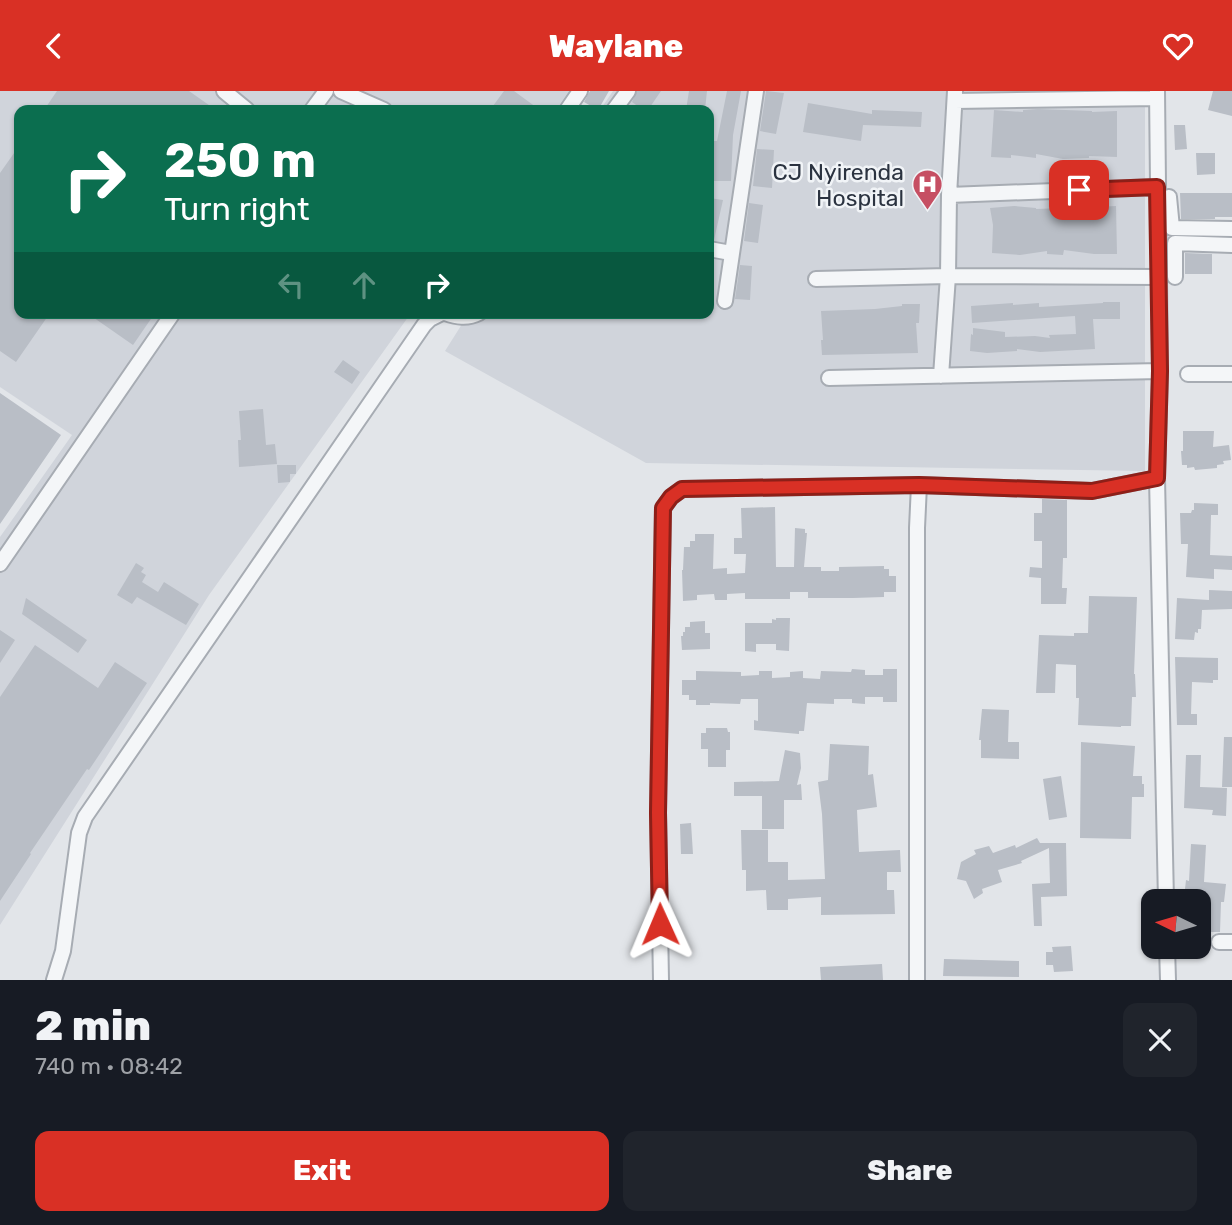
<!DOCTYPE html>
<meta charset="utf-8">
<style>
:root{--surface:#171b24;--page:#20242c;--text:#f1f3f6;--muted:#9ea1a6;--accent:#d93025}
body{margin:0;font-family:Rubik,sans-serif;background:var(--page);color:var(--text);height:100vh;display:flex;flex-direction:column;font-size:26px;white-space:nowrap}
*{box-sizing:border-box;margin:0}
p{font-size:23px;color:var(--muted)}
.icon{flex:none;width:38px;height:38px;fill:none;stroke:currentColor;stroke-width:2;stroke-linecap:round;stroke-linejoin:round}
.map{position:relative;height:889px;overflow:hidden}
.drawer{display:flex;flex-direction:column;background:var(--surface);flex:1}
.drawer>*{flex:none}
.top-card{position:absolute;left:14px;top:14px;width:700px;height:214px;border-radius:14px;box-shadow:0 2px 5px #0004;background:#0b6e4f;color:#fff;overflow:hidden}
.needle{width:46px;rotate:275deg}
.buttons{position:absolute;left:1141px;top:798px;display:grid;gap:14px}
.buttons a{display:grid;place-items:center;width:70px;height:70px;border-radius:14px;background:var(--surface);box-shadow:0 2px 5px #0004;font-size:35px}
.pin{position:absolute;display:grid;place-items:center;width:60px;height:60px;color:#fff;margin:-30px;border-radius:14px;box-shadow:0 4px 10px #0006}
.me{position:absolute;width:77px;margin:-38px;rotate:359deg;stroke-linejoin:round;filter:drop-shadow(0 0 5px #0008)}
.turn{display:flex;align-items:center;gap:24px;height:147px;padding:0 35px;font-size:32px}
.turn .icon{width:91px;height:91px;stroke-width:2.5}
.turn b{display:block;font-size:49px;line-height:60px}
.lanes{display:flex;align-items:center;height:66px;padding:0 35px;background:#0003;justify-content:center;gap:35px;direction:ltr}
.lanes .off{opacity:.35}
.round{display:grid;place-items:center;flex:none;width:74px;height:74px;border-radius:14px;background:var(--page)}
.summary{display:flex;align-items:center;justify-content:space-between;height:119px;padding:0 35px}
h1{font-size:42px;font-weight:800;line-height:52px}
.button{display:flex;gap:14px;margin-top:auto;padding:14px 35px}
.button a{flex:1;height:80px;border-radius:14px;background:var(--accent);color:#fff;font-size:28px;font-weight:800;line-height:80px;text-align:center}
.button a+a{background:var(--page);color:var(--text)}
header{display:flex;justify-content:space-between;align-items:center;height:91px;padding:0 35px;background:var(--accent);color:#fff;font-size:32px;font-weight:800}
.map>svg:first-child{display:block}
.built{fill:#d0d4db}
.building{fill:#b9bec6}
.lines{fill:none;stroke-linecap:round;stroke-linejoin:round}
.minor-casing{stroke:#a7acb3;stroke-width:18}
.minor{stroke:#f4f6f8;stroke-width:14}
.route-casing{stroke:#8d1f18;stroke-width:18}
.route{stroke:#d93025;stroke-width:12}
.labels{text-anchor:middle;stroke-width:5;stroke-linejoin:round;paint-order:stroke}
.poi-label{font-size:23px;fill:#2b3340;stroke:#f1f4f7;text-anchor:end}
</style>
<header><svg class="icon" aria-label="back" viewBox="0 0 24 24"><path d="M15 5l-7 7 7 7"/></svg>Waylane<svg class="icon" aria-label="heart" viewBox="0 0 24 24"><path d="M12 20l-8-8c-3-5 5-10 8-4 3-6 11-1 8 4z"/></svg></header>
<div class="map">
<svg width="1232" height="889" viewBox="0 0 1232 889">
<rect width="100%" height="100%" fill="#e2e5e9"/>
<path class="built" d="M0,0h569l-13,19h-537v203h392l-202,282 -209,330v-388l72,-102 -72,-48z
M613,0h532v380l-499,-8 -201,-112 24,-38h240v-203h-109z"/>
<path class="building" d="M57,0h132l27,19h-172z
M504,0h10l26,19h-50z
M590,0h19l-11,19 -14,-8z
M637,0h24l-13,19h-5l-11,-8z
M689,0h18l-2,19h-19z
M727,0h14l-8,44 -2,46h-18l1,-40h3z
M766,0l18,2 -8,41 -16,-3z
M1213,0h19v25l-24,-6z
M808,12l64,11v-4l50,2 -1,15 -58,-2 -2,16 -58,-9z
M1038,18l54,2v1l25,-1v46l-28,-1v2l-26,1 -27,-5v4l-25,-3v3l-20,-1 3,-47 29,2v-2z
M1174,34h11l2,24 -12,1z
M19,55v167h31l-34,49 -16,-11v-178z
M757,58l17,1 -2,38 -19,-2z
M1196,62h19v21l-18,1z
M1180,102h52v24h-17v2h-34z
M709,107l14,2 -9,40h-5z
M749,112l14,2 -5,38 -14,-2z
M1014,115l22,2v1l27,-1v2l34,-1v-2l19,-1 1,48h-23l-30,-4 -1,5 -16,-1v-3l-27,4 -28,-2 1,-28 -3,-17z
M1185,162l27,1v20h-27z
M740,174l12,1 -2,34 -15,-1z
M1103,211h17v17h-27l2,30 -55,3 -23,-3v2l-30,2 -17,-2 1,-17 2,1v-7l32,4v5l30,-1 15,2 -1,-3 27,-1 -1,-18 -103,7 -1,-17 42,-3v2l26,-2v4l64,-4z
M902,213h18l-1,19h-3l2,30 -96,2 -1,-15h2l-2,-29 54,-2 27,-3z
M87,222h68l-22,32z
M343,269l17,12 -8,12 -18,-12z
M0,302l61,42 -61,89z
M263,318l3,36 9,-1 2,20 -38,3 -1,-27h3l-2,-29z
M1183,340h31l-1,16 16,-2 2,15 -8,1 1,3 -7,1v3l-22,2 -1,-3 -7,1v-3h-5l-1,-14h2z
M277,374h19v9h-6v8l-12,1z
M1042,408l25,1v58h-4l-1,30h5l-1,16h-25v-26l-12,-1 1,-10 12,1v-27h-8v-28h8z
M1194,412l24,1v11h-7l-1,40 22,1v14l-18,-1v10l-28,-2 2,-33h-7l-1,-31h11l1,-3h2z
M775,416l1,60h18l1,-39 10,1v4h2l-3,34h17v4h18v-4l45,-1v3h5v7h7v16h-12v5l-31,1h-45v-6h-18v7h-45v-6l-18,1v6h-12l-1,-6 -17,1v5l-14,1 -1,-31h1l1,-23h6v-6h5v-7h19l-1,35 14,-1v6l18,-1 1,-19h-12v-16h8l-1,-30z
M136,472l8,5 -3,4 5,3 -4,7 16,10 6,-10 35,22 -13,21 -49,-28 -5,7 -15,-9z
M1209,499l23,1v18l-30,1 -1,19h-3v4l-3,-1 -1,8 -19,-1 2,-41 32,2z
M1089,505l48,1 -3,77h1l1,23h-4l-1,29h-10v1l-43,-2 1,-27h-3v-33l-20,-1 -1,29h-19l3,-58 35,1v-3h14z
M26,507l61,42 -9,13 -56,-39z
M776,527h14l-1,33 -13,-1v-6h-20v8l-11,-1v-28h27v-4l4,1z
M705,530v12h5v16l-28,1 -1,-14h2v-4h2v-5h5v-5z
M0,539l15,10 -15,23z
M35,554l63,43 17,-26 32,21 -58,87 -2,-1 -57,84 1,1 -31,47v-204z
M1175,566l43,1v22h-5v3l-21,-1 -1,32h6v11h-20z
M852,578l13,1v5h18v-6h14v33h-14v-5h-18v7l-13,-1v-4h-18v5l-27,-1 -3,28h-5v3l-45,-4v-10l4,1v-22h-17l-1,5 -30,-1v2h-14v-5h-7v-5h-7v-15h14v-9l45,1v4l18,-1v-4h13v7l18,-1v-5l13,-1v7l17,1 1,-8 30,1z
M982,618l27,1 -1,32h11v17l-38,-1v-18h-2z
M706,637h21l1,4h2v18h-4v17h-18v-18h-7v-16h5z
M1224,646h8v50h-10z
M1081,651l54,4 -2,30h9v8h2v13h-12l-1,42 -51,-1z
M830,653l39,2 -1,29 5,-1 4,33 -20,3 2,42 41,-2 1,22h-14v18h7l1,24 -74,1v-18l-33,2v11h-21l-1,-20 -20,1v-21h-4l-1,-40h27v32h20v18l37,-1 -3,-65 -4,-32 10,-2z
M785,659l15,3 1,15 -4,17 4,-1 1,16h-18v29h-22v-33h-28v-14l45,-1z
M1186,664h15l-1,32 27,1 -1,28 -14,-1 1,-5 -29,-2z
M1061,685l6,41 -18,3 -6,-41z
M691,732l2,31h-12l-1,-30z
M1037,747l3,5h26l1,53 -26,1 1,29h-8l-2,-42 18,-1 -1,-35 -28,13 1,2 -24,7 4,12 -20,7 1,4 -9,6 -8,-18 -9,-2 4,-17 15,-8 -2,-4 15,-4 4,7 22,-8 1,3z
M1191,753l15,1 -2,37 22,2 -2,18h-3l-1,30h-10v8h-11v-40l-15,-2 2,-18 3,1z
M1071,855l2,25 -19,1 -1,-7h-7v-13h7l-1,-5z
M944,868l75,2v16l-76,-1z
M882,873l1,16h-62l-1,-13z"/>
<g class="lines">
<defs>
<path id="minor" d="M224,0l23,19
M341,0l43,19
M1157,0l3,280 -3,107 9,423
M955,10l202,-3
M312,19l14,-19
M567,19l13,-19
M614,19l14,-19
M949,104l208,-8
M1169,106l3,31 60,1
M709,158l22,4
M1175,186v-34l57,2
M816,188l132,-3 211,1
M725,210l31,-210
M445,222c12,4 22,6 34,0
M1188,283h44
M941,285l7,-100 1,-81 6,-104
M829,287l331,-7
M0,473l173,-251
M1219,851h13
M1167,856l1,33
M54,889l9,-29 16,-118 6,-16 339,-492 6,-6 12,-6
M661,889l-3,-168 5,-304 8,-11 11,-8 237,-4 173,6 65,-13
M917,889v-452l2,-43"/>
</defs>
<use href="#minor" class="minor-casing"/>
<use href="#minor" class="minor"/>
</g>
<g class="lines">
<defs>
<path id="route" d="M660,833l-2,-111 5,-305 8,-11 11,-8 237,-4 173,6 65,-13 3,-107 -3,-184 -78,3"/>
</defs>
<use href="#route" class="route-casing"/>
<use href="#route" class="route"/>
</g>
<defs>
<symbol id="hospital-pin" viewBox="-11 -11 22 30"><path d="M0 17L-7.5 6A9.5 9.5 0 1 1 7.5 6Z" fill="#c64f63" stroke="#f1f4f7"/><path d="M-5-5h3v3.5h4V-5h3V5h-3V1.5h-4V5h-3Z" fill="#fff"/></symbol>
</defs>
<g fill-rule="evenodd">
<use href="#hospital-pin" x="910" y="76" width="35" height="47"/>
</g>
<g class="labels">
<g class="poi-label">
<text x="904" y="89">CJ Nyirenda<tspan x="904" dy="26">Hospital</tspan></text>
</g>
</g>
</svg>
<div class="buttons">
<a><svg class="needle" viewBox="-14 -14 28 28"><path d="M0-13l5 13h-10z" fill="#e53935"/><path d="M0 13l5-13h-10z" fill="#9ea1a6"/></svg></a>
</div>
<div class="pin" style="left:1079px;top:99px;background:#d93025"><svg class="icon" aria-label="arrive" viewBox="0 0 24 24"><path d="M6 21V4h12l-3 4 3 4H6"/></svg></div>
<svg class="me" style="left:660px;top:833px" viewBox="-20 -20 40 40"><path d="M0-17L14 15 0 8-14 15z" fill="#d93025" stroke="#fff" stroke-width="4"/></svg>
<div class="top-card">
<div class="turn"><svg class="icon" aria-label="right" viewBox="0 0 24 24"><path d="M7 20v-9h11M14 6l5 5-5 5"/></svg><div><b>250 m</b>Turn right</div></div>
<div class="lanes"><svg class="icon off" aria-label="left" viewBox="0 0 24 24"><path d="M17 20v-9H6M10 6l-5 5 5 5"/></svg><svg class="icon off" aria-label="ahead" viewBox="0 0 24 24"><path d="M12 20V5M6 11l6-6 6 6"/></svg><svg class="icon" aria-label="right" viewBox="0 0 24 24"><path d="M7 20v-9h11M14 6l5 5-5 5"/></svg></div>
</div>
</div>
<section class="drawer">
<div class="summary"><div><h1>2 min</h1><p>740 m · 08:42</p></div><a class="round"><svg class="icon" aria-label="close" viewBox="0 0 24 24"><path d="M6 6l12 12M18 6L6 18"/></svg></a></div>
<div class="button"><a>Exit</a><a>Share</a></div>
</section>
